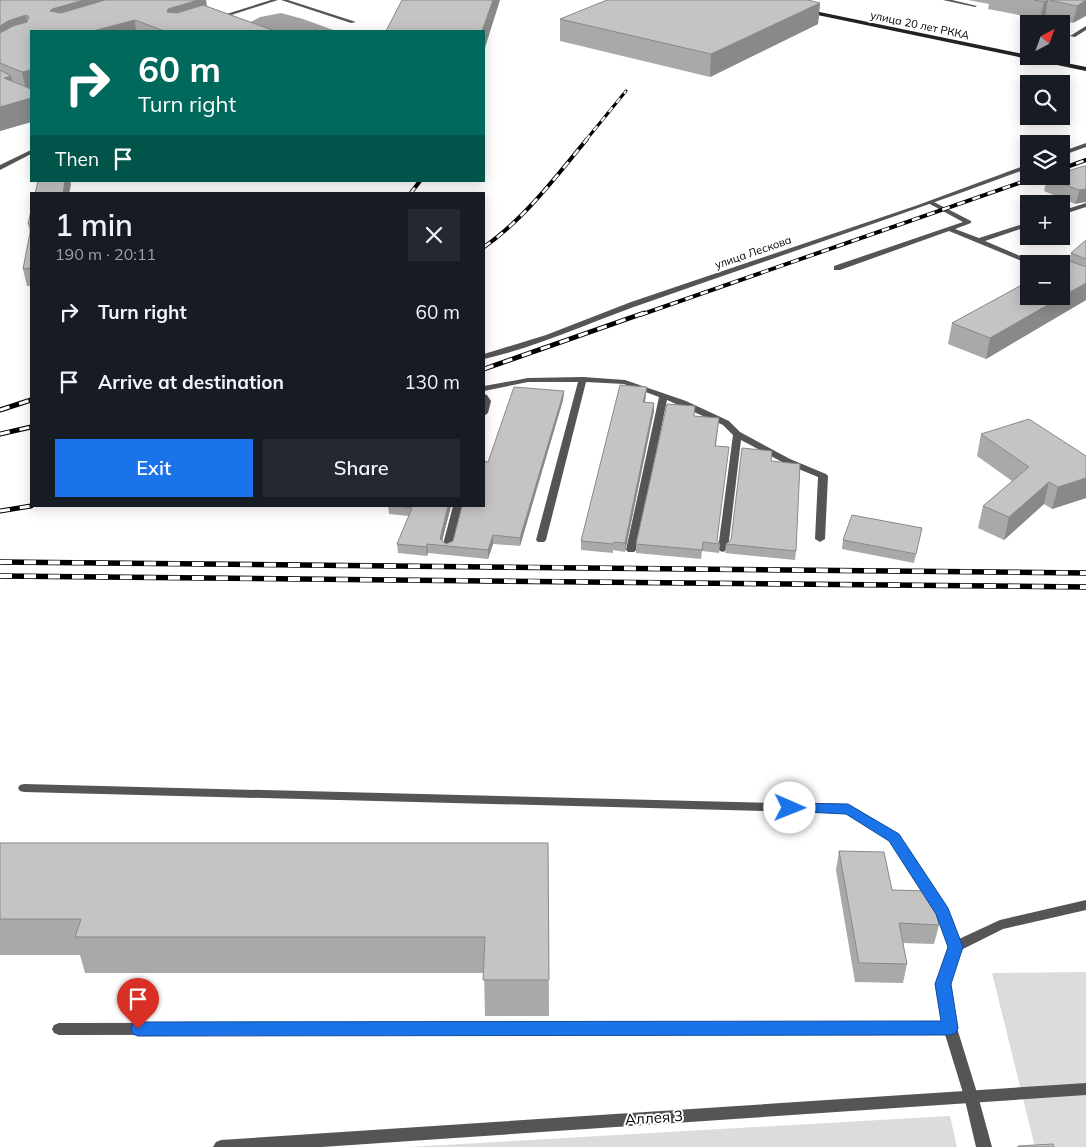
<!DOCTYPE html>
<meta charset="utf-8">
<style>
:root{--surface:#171b24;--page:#242831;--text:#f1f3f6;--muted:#9ea1a6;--accent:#1a73e8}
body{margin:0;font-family:Mulish,sans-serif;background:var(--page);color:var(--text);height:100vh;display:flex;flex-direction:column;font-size:19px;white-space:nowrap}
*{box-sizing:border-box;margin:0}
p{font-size:16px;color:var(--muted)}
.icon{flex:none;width:28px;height:28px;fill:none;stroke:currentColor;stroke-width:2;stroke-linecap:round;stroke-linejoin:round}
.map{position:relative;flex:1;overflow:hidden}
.details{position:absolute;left:30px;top:192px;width:455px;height:315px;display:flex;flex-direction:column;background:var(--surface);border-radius:0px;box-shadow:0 2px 12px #0003}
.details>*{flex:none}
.guide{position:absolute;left:30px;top:30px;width:455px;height:152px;border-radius:0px;box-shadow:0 2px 12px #0003;background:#00695c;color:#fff;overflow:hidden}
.needle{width:32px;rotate:41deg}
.tools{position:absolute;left:1020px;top:15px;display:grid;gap:10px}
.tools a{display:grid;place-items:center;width:50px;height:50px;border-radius:0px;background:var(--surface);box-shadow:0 2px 12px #0003;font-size:25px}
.pin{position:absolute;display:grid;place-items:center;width:42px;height:42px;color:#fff;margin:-51px -21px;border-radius:50% 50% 50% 0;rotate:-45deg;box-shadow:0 0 5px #0007}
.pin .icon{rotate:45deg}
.me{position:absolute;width:55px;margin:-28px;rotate:91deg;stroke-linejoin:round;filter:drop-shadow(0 0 4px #0008)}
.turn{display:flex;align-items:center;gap:18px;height:105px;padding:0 25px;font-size:22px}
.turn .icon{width:65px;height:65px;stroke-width:2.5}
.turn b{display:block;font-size:35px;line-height:42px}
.then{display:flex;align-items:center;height:48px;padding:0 25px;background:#0003;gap:10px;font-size:19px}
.round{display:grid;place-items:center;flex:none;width:52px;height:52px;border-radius:0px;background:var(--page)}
.summary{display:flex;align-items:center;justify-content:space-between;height:85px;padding:0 25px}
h1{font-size:30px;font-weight:600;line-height:38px}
.cta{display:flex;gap:10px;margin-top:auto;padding:10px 25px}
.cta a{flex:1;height:58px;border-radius:0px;background:var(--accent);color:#fff;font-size:20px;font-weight:600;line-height:58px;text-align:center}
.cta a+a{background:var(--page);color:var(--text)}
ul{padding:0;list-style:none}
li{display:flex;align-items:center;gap:15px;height:70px;padding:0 25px}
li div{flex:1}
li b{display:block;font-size:19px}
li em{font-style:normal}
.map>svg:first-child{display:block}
.green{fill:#dcdcdc}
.water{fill:#a3a3a3}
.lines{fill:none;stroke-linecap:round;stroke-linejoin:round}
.lane{fill:#555;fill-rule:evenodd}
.street{fill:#555;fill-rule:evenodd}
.secondary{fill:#222;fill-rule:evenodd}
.rail-far3-casing{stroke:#000;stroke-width:3}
.rail-far2-casing{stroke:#000;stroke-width:4}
.rail-far1-casing{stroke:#000;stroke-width:5}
.rail-casing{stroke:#000;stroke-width:5.5}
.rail-far3{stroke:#fff;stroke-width:2;stroke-dasharray:6;stroke-linecap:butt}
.rail-far2{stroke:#fff;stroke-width:2.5;stroke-dasharray:8;stroke-linecap:butt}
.rail-far1{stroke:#fff;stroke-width:3;stroke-dasharray:10;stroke-linecap:butt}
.rail{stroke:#fff;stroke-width:4;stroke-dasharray:12;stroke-linecap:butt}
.wall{fill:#a9a9a9}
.shaded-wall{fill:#898989}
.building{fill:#c4c4c4;stroke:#898989}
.route{fill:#1a73e8;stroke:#114b97}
.labels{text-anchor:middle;stroke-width:4;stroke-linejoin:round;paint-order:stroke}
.far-street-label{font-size:11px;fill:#000;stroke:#fff}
.near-street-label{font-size:15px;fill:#000;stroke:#fff}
</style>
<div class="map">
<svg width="1086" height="1147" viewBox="0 0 1086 1147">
<rect width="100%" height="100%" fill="#fff"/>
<path class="green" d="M1086,972v175h-51l-43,-174z
M950,1116l7,31h-549l541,-31z"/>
<path class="water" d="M281,13l22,6 33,12h-83l-8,-6 15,-8z"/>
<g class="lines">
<path class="lane" d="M271,0h7l-59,19 -5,-1z
M281,0h7l68,22 -5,1z
M943,0h9l25,6 -2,1z
M1086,26v4l-11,7 -5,-1z
M928,201h4l39,20v2l-16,6 24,9 50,-16v4l-44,15 54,23h-10l-80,-33 -109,39h-6v-4l129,-44 -35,-19z
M1086,203v4l-25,8v-4z
M583,377l42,3 61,21 43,20 11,11 50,27 36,15 2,2 -3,63 -5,3 -5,-3 3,-62 -34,-14 -43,-23 -13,109 -5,3 -3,-1 -2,-2 15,-114 -10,-10 -56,-25 -31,150 -2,2h-6l-2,-2 33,-153 -35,-13 -38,-2 -40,158 -2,2h-6l-2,-2 42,-158h-50l-44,9v-5l44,-8z
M484,394l3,1 4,6 -3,12 -4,3z
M453,506h10l-11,42 -5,3 -5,-3z
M24,784l825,21 49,30 49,73 12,31 41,-19 86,-20v10l-83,19 -42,21 -11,34 7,44 -2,4 -5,2 -891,1 -5,-2 -2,-4 2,-4 5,-2 883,-1 -6,-38 13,-37 -13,-33 -46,-73 -43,-28 -823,-21 -4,-1 -2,-3 2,-3z
M1086,1083v12l-764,52h-109l3,-5 5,-2z"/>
<path class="street" d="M1086,143v4l-25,9v-4z
M31,150v4l-31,16v-5z
M1029,164v4c-125,46 -252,89 -378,133 -56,19 -110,45 -167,58v-5l62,-19 85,-33 287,-97z
M950,1022l5,2 2,4 21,68 14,51h-16l-12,-51 -21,-68 2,-4z"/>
<path class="secondary" d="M805,9l281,58v4l-283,-59z"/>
<defs>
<path id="rail-far3" d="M586,140l40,-49"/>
<path id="rail-far2" d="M1061,169l25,-9
M410,194l10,-13
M484,247c39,-27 73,-71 103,-108
M640,315l399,-139"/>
<path id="rail-far1" d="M484,369l160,-56
M0,410l31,-10
M0,434l31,-7
M0,511l31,-5"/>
<path id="rail" d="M0,562l1086,11
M0,576l1086,11"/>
</defs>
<use href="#rail-far3" class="rail-far3-casing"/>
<use href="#rail-far2" class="rail-far2-casing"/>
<use href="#rail-far1" class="rail-far1-casing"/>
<use href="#rail" class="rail-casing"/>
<use href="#rail-far3" class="rail-far3"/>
<use href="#rail-far2" class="rail-far2"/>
<use href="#rail-far1" class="rail-far1"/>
<use href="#rail" class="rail"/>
</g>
<path class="wall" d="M0,0l207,6 68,25h-244v91l-31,9z
M968,0h118l-13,23 -28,-6 -5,2 -52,-10 1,-5z
M820,3l-2,21 -108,53 -150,-36v-22z
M1086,166l-11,38 -31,-13 3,-13z
M31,211v75h-4l-4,-17 7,-36 -2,-9z
M1086,240v60l-100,59 -38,-15 4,-21 117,-62 2,-8z
M564,391l-1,9 -43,146 -27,-2 -5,15 -60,-6 -1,3 -29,-3 -1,-9 12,-28 -20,-2 -1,-8h63l-9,35 4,3 7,-3 35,-79z
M646,395l-1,7 9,9 -29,141 -12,-2v3l-32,-3v-9z
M695,416l24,2 -3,28 1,94 3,4 -1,9 -17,-2 -1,8 -65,-6v-9z
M981,434l105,22v42l-34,11 -8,-5 -40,36 -26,-12 5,-22 29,-25 -35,-25z
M771,461l25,90 -1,9 -70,-7 1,-9 5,-4z
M922,528l-8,35 -72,-14 1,-9z
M0,843h548l1,173h-64l-1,-43h-399l-5,-18h-80z
M839,851l100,74 -5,19 -31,-1 4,21 -4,19 -48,-1 -19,-112z"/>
<path class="shaded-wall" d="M84,0h71l-100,29 -5,-18 2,-2z
M198,0h8l3,17 -42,-5 1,-3z
M493,0h7l-16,51v-20h-2z
M1048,0l-3,17 -5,2 4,-17z
M1086,0v16l-13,7 4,-17z
M820,3l-2,21 -108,53 1,-23z
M26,15l4,20 -30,14v-23l8,-5z
M135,20l1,11h-43z
M31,70v23l-4,1 -5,-22z
M11,76l5,21 -12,-19z
M31,98v24l-31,9v-24z
M65,181h5l1,3 -2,10h-6z
M1086,189v13l-11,2 4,-14z
M1086,283v17l-100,59 4,-21z
M647,387l-1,8 -3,15v-8z
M564,391l-1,9 -43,146v-8z
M654,403v8l-29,141v-9z
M1086,478v20l-34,11 6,-22z
M1049,482l-5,22 -40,36 5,-23z
M448,506h3l-10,39 -1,-6z
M493,535v9l-5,15v-9z
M427,544l1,9 -1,3 -1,-9z"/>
<path class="building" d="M0,0h84l-32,9 -2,2 11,2 44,-13h93l-30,9 -1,3 10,1 26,-8 72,26h-111l-29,-11 -42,11h-62v39l-9,2 -22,-9v-30l13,-7 14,-4 2,-5 -3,-2 -18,6 -8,5z
M402,0h91l-11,31h-96z
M607,0h201l12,3 -109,51 -151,-35z
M1034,0h14l-4,2z
M1049,0h37l-9,6z
M0,70l11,6 -7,2 27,11v9l-31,9z
M1084,166h2v23l-7,1 -32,-12 4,-2h10v-3z
M38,181h27l-2,13h-28z
M31,211v13h-3z
M31,228v40l-8,1z
M1086,240v19l-15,-6z
M1064,259l22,8v16l-96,55 -38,-15 77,-42v15h32v-32h-3z
M620,385l27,2 -4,15 11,1 -29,140 -11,-1 -1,2 -32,-3z
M514,387l50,4 -44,147 -27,-3 -5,15 -61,-6 -1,3 -29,-3 15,-36 -17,-2h53l-8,33 6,5 7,-3 9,-35h22v-45l4,1z
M667,404l28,2 -1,10 25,2 -4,28 14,1 -12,93 3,4 -17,-2 -1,8 -66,-6z
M1029,419l57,37v22l-28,9 -9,-5 -40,35 -26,-11 46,-39 -48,-33z
M742,448l30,3 -1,10 29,3 -4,87 -70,-7 5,-4z
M852,515l70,13 -6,26 -73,-14z
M0,843h548l1,137h-66l2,-43h-410l6,-18h-81z
M839,851l45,1 8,38 39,1 8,34 -40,-2 8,41 -48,-1z
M1053,1144l1,3h-36v-1z"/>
<path class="route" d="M790,803l58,1 51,30 49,74 15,39 -12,37 7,44 -2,5 -6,2 -812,1 -5,-2 -2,-5 2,-5 5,-2 803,-1 -6,-37 13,-37 -12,-33 -47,-73 -43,-27 -61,-3 -2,-3 2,-4z"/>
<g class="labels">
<g class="far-street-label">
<text transform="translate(920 25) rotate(12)" y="4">улица 20 лет РККА</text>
<text transform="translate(753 252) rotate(-19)" y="4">улица Лескова</text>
</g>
<g class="near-street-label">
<text transform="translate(654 1118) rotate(-4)" y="5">Аллея 3</text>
</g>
</g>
</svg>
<div class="tools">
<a><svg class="needle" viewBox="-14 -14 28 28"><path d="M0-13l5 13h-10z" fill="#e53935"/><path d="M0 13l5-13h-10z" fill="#9ea1a6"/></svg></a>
<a><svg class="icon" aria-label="search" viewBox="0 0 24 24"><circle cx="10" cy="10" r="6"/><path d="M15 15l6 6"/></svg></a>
<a><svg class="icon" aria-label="layers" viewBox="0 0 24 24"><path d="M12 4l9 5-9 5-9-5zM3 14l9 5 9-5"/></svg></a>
<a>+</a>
<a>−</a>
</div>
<div class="pin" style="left:138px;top:1029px;background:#d93025"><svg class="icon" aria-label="arrive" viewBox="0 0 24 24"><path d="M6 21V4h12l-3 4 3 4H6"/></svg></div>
<svg class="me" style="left:790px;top:808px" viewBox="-20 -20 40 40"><circle r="19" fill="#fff"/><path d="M0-13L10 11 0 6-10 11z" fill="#1a73e8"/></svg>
<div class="guide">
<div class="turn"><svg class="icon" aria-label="right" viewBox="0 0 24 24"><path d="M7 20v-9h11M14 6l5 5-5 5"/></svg><div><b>60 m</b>Turn right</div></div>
<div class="then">Then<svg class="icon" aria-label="arrive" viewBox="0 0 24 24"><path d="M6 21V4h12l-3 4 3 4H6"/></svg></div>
</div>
<section class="details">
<div class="summary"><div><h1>1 min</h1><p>190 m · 20:11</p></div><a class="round"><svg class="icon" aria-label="close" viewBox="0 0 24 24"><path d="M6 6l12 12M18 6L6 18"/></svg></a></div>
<ul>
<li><svg class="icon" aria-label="right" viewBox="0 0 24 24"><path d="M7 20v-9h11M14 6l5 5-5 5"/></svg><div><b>Turn right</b></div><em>60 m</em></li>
<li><svg class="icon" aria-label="arrive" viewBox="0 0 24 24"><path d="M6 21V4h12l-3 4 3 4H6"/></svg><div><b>Arrive at destination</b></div><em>130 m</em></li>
</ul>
<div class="cta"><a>Exit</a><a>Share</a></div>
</section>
</div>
